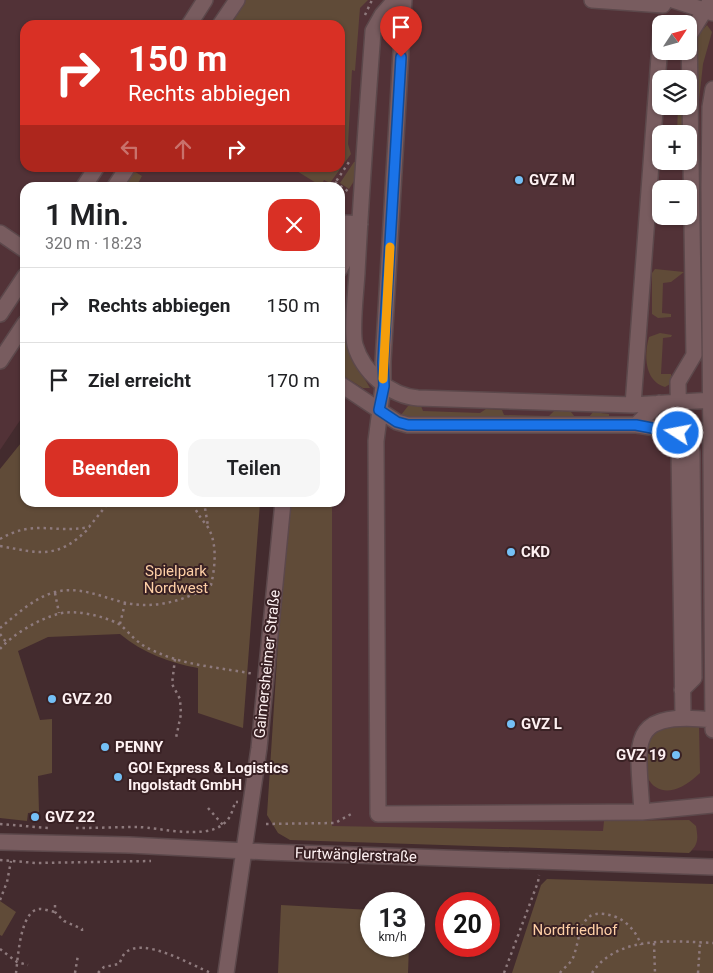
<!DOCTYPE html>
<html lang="de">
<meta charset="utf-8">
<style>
:root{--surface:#fff;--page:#f6f6f6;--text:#202124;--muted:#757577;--line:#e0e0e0;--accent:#d93025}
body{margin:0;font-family:Roboto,sans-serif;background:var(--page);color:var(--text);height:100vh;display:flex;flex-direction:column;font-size:19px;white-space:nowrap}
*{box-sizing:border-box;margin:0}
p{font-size:16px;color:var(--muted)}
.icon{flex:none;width:28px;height:28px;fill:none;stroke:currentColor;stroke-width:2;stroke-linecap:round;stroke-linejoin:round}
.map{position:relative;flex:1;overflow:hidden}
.sheet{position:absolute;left:20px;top:182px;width:325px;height:325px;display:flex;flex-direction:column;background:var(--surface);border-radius:15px;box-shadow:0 1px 4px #0004}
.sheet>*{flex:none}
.guide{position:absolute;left:20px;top:20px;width:325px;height:152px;border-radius:15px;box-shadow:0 1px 4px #0004;background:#d93025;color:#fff;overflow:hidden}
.needle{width:32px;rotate:54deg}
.controls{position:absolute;left:652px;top:15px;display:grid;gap:10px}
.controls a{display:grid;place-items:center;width:45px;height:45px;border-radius:10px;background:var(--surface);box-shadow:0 1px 4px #0004;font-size:25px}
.speed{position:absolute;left:360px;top:892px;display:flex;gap:10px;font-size:25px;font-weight:700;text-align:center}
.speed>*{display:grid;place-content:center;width:65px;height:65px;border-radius:50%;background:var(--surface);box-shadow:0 1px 4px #0004;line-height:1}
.speed small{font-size:12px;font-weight:400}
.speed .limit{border:8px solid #d22;background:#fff;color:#111}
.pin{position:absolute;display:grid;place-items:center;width:42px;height:42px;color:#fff;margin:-51px -21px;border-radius:50% 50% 50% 0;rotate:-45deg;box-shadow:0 0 5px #0007}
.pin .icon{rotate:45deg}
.me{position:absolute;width:55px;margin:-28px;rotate:281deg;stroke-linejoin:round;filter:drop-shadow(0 0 4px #0008)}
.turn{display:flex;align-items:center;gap:18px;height:105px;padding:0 25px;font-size:22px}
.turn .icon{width:65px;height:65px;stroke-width:2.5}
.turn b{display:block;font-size:35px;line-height:42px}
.lanes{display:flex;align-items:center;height:48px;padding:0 25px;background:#0003;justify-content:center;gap:25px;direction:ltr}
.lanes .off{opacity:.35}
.round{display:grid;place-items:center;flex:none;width:52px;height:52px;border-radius:15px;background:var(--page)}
.overview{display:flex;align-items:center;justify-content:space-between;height:85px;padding:0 25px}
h1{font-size:30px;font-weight:600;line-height:38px}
.action{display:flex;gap:10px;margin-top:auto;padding:10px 25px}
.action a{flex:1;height:58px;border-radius:15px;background:var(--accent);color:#fff;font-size:20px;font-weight:600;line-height:58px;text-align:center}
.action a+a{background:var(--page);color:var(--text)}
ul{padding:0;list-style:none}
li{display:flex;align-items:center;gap:15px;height:75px;padding:0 25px;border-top:1px solid var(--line)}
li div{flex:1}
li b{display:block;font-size:19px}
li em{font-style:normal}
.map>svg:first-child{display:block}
.built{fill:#523237;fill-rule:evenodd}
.green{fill:#604b38}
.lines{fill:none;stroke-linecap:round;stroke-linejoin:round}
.minor-casing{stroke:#5c484b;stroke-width:18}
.path{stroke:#8e7a7d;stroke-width:2.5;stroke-dasharray:2.5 4;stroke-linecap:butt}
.minor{stroke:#785c5f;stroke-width:15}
.route-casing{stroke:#114b97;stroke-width:12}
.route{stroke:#1a73e8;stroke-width:9}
.slow{stroke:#f59e0b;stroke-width:9}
.poi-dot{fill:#74c0f6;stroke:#392124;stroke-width:2}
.labels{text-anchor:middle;stroke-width:4;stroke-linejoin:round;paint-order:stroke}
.poi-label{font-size:15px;font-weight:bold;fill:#fef1f2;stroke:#392124;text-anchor:start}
.park-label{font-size:15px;fill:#fecfa6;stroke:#392124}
.street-label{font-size:15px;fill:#fef1f2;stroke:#392124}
</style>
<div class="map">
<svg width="713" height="973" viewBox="0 0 713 973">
<rect width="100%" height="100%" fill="#432b2e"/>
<path class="built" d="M0,0h713v851l-392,-13 10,-335 9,-1v-314h-315v225l-25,37zM661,24h28v27h-28zM25,25h315v143h-315zM661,79h28v27h-28zM661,134h28v27h-28zM661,189h28v27h-28z"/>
<path class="green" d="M241,0h127l-8,8 -5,63 -3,-1 -4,74 3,10 -21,29 -6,-3 -3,6 -29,-18h48v-143h-115z
M707,25l5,7 -9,32 -6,55v-83z
M678,106h7v27h-8z
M354,162h6l-4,16 -7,11 -9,-6z
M132,170l10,6 -6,11 -15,1z
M655,269l29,3 -13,10 -8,1 -1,30 9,1v3l-13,1 -6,-4v-41z
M660,333l12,2 -1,2 -8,1 -2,36h10l1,9 -7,4c-21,-6 -21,-33 -16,-50z
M340,342h6l1,7 23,39h-7l-23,-14z
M408,406h13l2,5 57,2 6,-4 16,1 2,5 45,1 6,-6 16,2 4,5h14l4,-5 16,2v6l-207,-2 -1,-3z
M25,438v64l235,1 -17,225 -45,-15v-45c-28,-5 -55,-15 -78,-34l-72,3 -30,14 22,69 12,-1v54l-14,3 1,36 -11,1 -1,8 -27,-3v-349z
M287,503h45v323l271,5 1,-10 85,-1 7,6c2,12 3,18 -7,27l-399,-13 -12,-7 -11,-18z
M666,725h33l1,48c-54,52 -76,-27 -34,-48z
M547,879l166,5v89h-201l29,-88z
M0,901l16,11 -14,24 -2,-1z
M281,905l90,5v36h38l-1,27h-130z"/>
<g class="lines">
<defs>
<path id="minor" d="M395,0l-13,15 -9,16c-6,81 -12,162 -16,242 -1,18 -6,57 -2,72 8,27 35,51 63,53l215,7 80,-5
M404,0l-21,362v24l-7,55 2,373 264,-2 71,-7
M592,0l71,5
M673,0l40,13
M189,25l16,-25
M220,25l17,-25
M690,34l21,-34
M713,89l-3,18 -1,80 4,543
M83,188l13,-20
M114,188l13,-20
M0,233l25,17
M340,269l4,-8 2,-38 14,1
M0,314l25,-38
M0,361l25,-38
M340,384l57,38 11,3h228l23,-22
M633,405l28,-375
M636,425c21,4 50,3 56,27l2,226 -12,12
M683,716l-5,-334 16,-27 -5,-325
M642,812c-4,-70 -17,-102 71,-92
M0,842l129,3 138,7 446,15
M226,973l33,-225 24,-246"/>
</defs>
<use href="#minor" class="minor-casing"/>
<path class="path" d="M365,15l7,-15
M335,182l14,10
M333,186l16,-24
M204,502l4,24
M0,539c34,-20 55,-5 89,-12l20,-25
M0,546c39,7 57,14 88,-17
M55,593l4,20
M120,624l5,-21
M0,628c17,-14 34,-30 55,-36 24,-6 44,4 67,10 31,8 63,-1 89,-17 4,-17 7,-43 -4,-59 -6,-8 -11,-14 -15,-24
M0,634l6,8
M0,649c13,-15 39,-30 58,-35 17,-5 44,2 59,9 9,5 15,15 23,20 6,5 14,8 21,11 28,12 63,14 93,20
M175,659l-3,25 8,15 1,15 -5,24
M208,808l15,17
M0,824l48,4
M266,824l69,-1 18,-10
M76,828c21,0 42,-1 62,-1 23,1 65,12 84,-2 8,-5 11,-15 13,-23h3
M0,860l36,3 115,-2
M0,900l7,-18 4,-21
M55,905v7l9,9 18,8v5
M654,943l1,30
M0,949l17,13 11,3
M16,973c2,-15 4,-62 23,-64 5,0 11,2 16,3
M75,973l3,-18
M98,973l6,-6 15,-3c2,-3 3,-8 6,-11 18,-17 66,12 86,20
M504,973l34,-91 1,-7
M560,973c4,-6 12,-10 14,-18 8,-23 5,-51 42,-38 12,5 21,16 25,28
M592,973c25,-38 81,-32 121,-30
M698,973l2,-30"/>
<use href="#minor" class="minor"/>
</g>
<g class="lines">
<defs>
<path id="route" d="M401,57l-18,305 1,24 -5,24 18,12 11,3h228l42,8"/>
</defs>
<use href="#route" class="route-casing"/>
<use href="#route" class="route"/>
<path class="slow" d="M383,379l7,-132"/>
</g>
<g class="poi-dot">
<circle cx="519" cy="180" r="5"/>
<circle cx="511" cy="552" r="5"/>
<circle cx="52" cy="699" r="5"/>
<circle cx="511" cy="724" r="5"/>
<circle cx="105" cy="747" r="5"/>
<circle cx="676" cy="755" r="5"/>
<circle cx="118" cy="777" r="5"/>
<circle cx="35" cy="817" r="5"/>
</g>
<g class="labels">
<g class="poi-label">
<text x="529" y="185">GVZ M</text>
<text x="521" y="557">CKD</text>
<text x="62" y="704">GVZ 20</text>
<text x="521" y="729">GVZ L</text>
<text x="115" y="752">PENNY</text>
<text x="666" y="760" text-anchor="end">GVZ 19</text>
<text x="128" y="773">GO! Express &amp; Logistics<tspan x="128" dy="17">Ingolstadt GmbH</tspan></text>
<text x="45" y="822">GVZ 22</text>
</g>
<g class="park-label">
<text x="176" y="576">Spielpark<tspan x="176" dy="17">Nordwest</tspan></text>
<text x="575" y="935">Nordfriedhof</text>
</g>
<g class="street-label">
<text transform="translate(267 664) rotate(-84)" y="5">Gaimersheimer Straße</text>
<text transform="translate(356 855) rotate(2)" y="5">Furtwänglerstraße</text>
</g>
</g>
</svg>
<div class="controls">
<a><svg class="needle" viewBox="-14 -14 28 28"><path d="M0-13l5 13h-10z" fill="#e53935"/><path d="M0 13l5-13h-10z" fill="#757577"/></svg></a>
<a><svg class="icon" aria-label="layers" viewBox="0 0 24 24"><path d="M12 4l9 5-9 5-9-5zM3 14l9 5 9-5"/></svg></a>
<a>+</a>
<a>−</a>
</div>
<div class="speed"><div>13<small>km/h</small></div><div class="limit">20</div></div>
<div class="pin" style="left:401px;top:57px;background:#d93025"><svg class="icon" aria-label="arrive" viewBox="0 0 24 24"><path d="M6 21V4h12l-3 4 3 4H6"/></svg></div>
<svg class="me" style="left:678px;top:433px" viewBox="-20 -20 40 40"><circle r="17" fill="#1a73e8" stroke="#fff" stroke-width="3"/><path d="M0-11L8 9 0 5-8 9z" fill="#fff"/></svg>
<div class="guide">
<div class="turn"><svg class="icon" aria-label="right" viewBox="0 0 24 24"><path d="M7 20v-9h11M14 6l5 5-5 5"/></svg><div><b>150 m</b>Rechts abbiegen</div></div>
<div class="lanes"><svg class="icon off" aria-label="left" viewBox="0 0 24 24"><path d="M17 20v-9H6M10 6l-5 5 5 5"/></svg><svg class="icon off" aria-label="ahead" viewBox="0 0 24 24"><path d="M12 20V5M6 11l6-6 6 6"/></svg><svg class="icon" aria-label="right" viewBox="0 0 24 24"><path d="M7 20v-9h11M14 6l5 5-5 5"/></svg></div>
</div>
<section class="sheet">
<div class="overview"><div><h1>1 Min.</h1><p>320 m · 18:23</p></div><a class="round" style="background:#d93025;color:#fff"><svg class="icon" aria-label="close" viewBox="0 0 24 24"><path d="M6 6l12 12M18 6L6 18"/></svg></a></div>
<ul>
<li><svg class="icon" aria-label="right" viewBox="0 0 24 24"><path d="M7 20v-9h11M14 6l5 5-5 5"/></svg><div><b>Rechts abbiegen</b></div><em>150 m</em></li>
<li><svg class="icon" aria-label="arrive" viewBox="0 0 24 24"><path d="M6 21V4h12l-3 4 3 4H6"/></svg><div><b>Ziel erreicht</b></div><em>170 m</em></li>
</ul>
<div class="action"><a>Beenden</a><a>Teilen</a></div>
</section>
</div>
